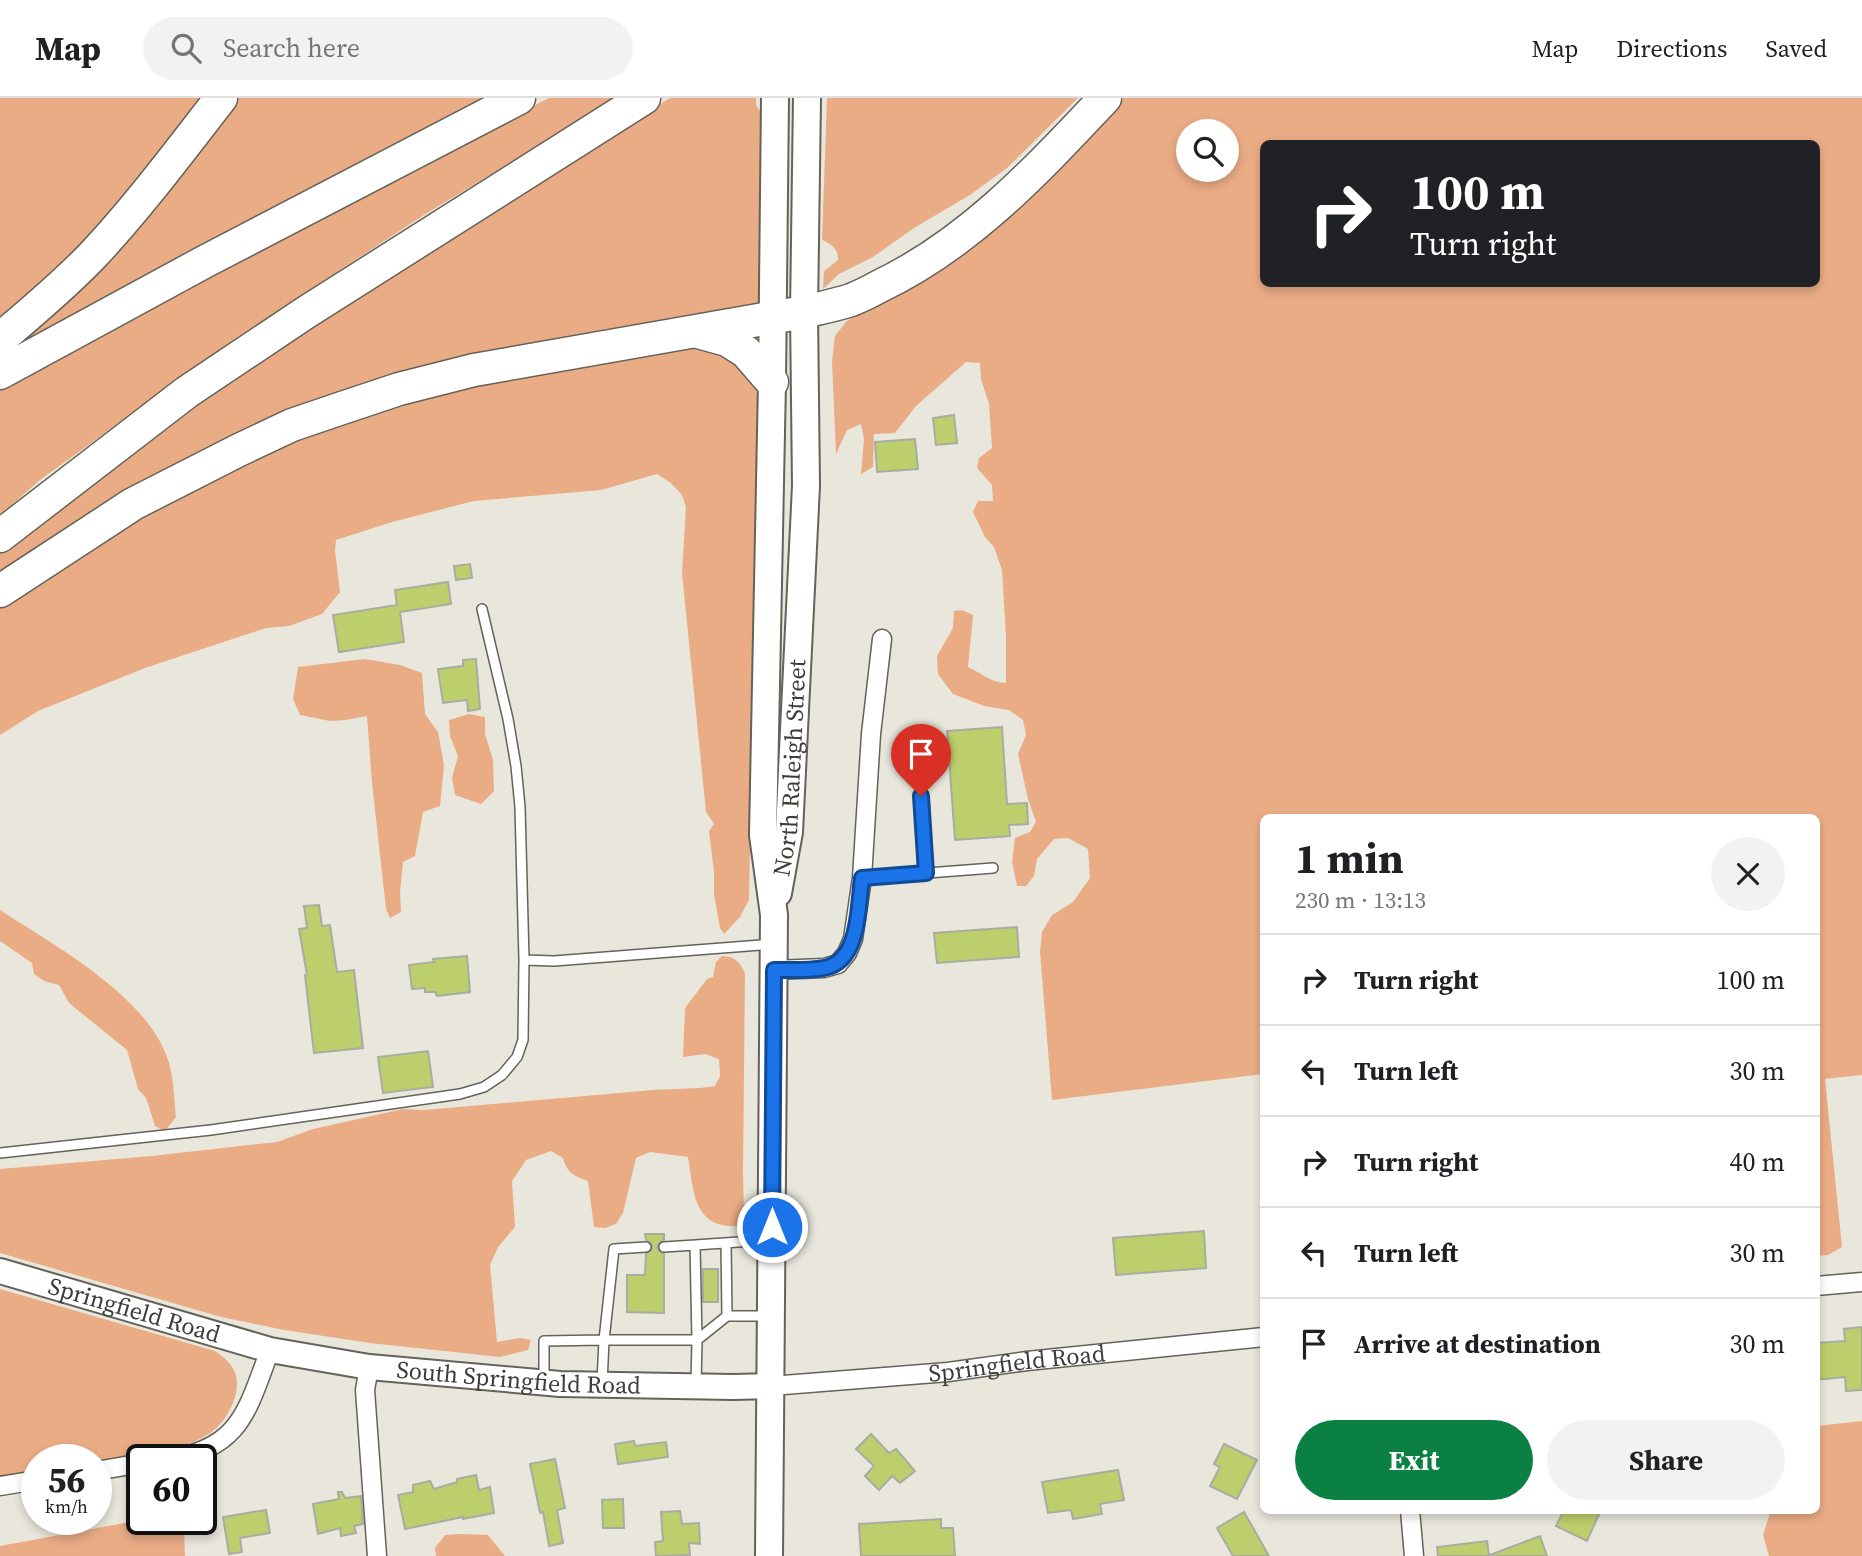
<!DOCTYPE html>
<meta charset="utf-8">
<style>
:root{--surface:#fff;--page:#f2f2f2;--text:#202124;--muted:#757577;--line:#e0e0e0;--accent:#0b8043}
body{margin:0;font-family:"Source Serif 4",serif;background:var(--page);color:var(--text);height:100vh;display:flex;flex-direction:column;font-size:26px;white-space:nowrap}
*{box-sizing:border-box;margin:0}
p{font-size:23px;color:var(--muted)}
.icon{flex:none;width:38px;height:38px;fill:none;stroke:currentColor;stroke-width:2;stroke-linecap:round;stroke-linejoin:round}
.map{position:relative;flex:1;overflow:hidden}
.panel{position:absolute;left:1260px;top:716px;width:560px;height:700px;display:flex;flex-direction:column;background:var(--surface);border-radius:10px;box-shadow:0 4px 10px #0003}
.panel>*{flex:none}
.banner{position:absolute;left:1260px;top:42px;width:560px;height:147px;border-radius:10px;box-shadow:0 4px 10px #0003;background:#202124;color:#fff;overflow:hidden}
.fabs{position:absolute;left:1176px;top:21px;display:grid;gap:14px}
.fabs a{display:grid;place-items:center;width:63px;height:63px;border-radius:50%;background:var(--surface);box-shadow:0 4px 10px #0003;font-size:35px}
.speed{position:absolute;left:21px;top:1346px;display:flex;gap:14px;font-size:35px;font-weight:700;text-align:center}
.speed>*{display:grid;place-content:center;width:91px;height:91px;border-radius:50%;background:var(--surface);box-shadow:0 4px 10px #0003;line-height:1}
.speed small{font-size:18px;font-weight:400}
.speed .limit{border:4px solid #111;border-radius:10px;background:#fff;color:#111}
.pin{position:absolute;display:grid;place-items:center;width:60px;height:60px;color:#fff;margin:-72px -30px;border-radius:50% 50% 50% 0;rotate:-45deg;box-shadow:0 0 7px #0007}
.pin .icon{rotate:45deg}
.me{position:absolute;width:77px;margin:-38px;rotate:0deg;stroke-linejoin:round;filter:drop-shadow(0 0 5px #0008)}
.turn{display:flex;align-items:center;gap:24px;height:147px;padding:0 35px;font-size:32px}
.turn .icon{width:91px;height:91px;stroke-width:2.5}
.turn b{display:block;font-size:49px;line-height:60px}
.round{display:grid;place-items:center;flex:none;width:74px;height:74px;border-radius:37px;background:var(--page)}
.overview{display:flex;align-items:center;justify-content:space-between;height:119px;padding:0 35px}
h1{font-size:42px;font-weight:700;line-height:52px}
.button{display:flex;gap:14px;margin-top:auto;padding:14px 35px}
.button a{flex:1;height:80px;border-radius:42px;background:var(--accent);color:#fff;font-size:28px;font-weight:700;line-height:80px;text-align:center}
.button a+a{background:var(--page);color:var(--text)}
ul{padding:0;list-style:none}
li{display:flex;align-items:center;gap:21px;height:91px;padding:0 35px;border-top:2px solid var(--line)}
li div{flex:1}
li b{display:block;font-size:26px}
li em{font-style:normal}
header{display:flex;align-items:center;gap:42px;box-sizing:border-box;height:98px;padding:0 35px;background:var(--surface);border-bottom:2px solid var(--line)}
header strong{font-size:33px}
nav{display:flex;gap:38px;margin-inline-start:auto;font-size:24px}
.search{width:490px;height:63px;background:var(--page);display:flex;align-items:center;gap:18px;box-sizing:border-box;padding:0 24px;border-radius:38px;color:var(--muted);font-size:26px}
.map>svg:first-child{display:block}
.green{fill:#eaac85;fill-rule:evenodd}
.building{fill:#bdce6d;stroke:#a9aca1;stroke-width:2}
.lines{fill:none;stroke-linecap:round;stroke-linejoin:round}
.lane-casing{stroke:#646259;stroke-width:12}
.street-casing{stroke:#646259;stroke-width:21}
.secondary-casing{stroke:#646259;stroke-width:28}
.primary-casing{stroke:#646259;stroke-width:30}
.highway-casing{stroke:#646259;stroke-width:35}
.lane{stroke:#fff;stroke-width:9}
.street{stroke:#fff;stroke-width:18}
.secondary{stroke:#fff;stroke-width:24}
.primary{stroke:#fff;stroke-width:26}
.highway{stroke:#fff;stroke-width:32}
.route-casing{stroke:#114b97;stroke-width:18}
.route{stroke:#1a73e8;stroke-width:12}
.labels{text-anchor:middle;stroke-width:6;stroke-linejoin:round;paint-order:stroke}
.street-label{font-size:24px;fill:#3d3c38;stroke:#fff}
</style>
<header>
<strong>Map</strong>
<div class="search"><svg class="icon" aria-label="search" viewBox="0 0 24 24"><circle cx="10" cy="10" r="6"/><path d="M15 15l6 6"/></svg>Search here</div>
<nav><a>Map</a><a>Directions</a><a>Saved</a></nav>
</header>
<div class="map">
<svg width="1862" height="1458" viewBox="0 0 1862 1458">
<rect width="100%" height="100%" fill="#e9e7db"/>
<path class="green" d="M0,0h214l-51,66 -163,165z
M233,0h252l-101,51 -279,151 -105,62v-13z
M549,0h69l-191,115 -191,125 -196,142 -40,35v-125c180,-103 365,-197 549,-292z
M670,0h86v7l4,6 1,191 -9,6 -336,66 -416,207v-31l250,-186 346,-221z
M827,0h251l-71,70 -37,27 -56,33 -41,29 -34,17 -16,15 1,-18 14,-11c0,-11 -6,-16 -16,-20z
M1124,0h738v977l-37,4 17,168 -14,8 -11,1 -1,-439h-552l-1,257 -211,26 -12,-148 2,-20 10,-17 21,-13 17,-24 -2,-29 -20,-11 -14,1 -17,20 -3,17 -8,10h-9l-5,-24 3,-24 15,-6 6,-10 -8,-23 -10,-45 8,-19 -3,-15 -14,-10 -25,-4 -31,-12 -15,-20 -1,-18 16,-28 1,-17 8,-1 11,5 -5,52c14,6 23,16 38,16v-45l-4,-68 -8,-23 -9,-10 -12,-25 5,-11h15l-1,-16 -15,-17 2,-10 13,-10 -3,-44 -8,-25 -1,-16 -14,-1 -50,44 -21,27 -21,1 -1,33 -12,7 3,-35 -3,-15 -14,6 -11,24 -4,-93 3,-25 11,-14 213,-161zM1188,33h39v39h-39zM1264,46h552v140h-552z
M694,247l26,4 35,33 3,19 -9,499 -9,17 -16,17 -4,-6 -6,-33v-23l-5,-41 5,-7 -8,-12 -24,-239 4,-66 -4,-12 -11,-12 -14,-9 -56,16 -127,11 -82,21 -56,18 -1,10 5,42 -18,22 -33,12 -23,2 -121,40 -107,43 -38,24v-134l38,-26 219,-125 205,-66z
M365,561l35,6 22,8 3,41 13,18 6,33 -4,41 -17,6 -8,44 -12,6 -3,30 1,20 -11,6 -4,-9 -14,-126 -5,-67 -21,4 -16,1 -30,-6 -7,-16 5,-32z
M469,616l16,3v17l8,26 1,31 -13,13 -26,-9 -3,-17 6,-22 -8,-20 -1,-16z
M0,812c55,36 150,87 169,153 5,17 5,36 7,54l-11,14 -10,-5 -9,-28 -8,-9 -11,-39 -58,-47 -10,-18 -15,-4 -10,-7 -2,-11 -32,-22z
M722,858c14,1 17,5 23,17l-2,200 1,45 -5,8c-46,3 -45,-34 -51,-69l-38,-5 -14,6 -13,55 -7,11 -11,4 -11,-1 -6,-46c-14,-5 -21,-8 -25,-23l-12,-7 -25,9 -14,21 3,46 -17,20 -8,18 7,77 23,-4 11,2 -3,10 -28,7 -130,-14 -86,-13 -63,-13 -221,-64v-84l152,-13 125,-14 36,-13 90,-20 21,1 229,-20 47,-2 15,-2 5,-10 -1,-17 -14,-5 -22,3 2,-49 22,-29 6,-2 3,-15z
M0,1191l215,62c18,12 26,24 20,46 -4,14 -15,31 -28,38 -18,11 -38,14 -57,17 -17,3 -33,6 -49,8 -19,2 -43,0 -64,0v10l-37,6z
M1862,1323v135h-93l-6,-21 8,-25h45l1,-84z
M146,1421h29l9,10 1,27h-185v-10z
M462,1436l26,1 17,21h-69l-1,-8 10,-13z"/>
<path class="building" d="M954,317l3,28 -21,2 -3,-27z
M915,341l3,30 -41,3 -2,-30z
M470,466l2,14 -16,2 -2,-14z
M448,484l3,22 -51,8 4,30 -65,10 -6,-37 64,-10 -2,-15z
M476,561l4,50 -12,2 -1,-11 -24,3 -5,-34 25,-3v-6z
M1002,629l5,77 20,-1 1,21 -19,1 1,11 -55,4 -8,-109z
M319,807l3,21 8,-1 7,47 17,-2 9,78 -49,5 -9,-78h2l-8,-46 8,-1 -3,-22z
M1017,829l2,30 -82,6 -3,-30z
M467,858l3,36 -33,4 -2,-4h-10v-4l-13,1 -3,-24 25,-3 -1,-3z
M428,953l5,36 -50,6 -5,-36z
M1204,1133l2,37 -90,7 -3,-37z
M645,1136h19v6l-4,2 -3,5 2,4 5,3v59l-37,-1v-37h18l1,-21 6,-5 -1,-6 -5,-3z
M703,1171h15v33h-15z
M1862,1229v63l-16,1 -1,-14 -29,3v-37l29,-2 -1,-12z
M871,1336l18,19 7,-4 19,22 -15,12 -8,-7 -13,14 -14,-14 9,-10 -18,-17z
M634,1343l1,5 31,-4 2,15 -50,7 -3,-20z
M1224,1346l33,16 -20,39 -27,-13 10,-19 -6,-3z
M555,1361l10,49 -8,2 6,33 -14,3 -6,-34 -3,1 -10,-49z
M1118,1372l6,30 -24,4 2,10 -29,5 -2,-9 -23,3 -6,-31z
M476,1377l3,15 11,-3 4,26 -31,6v-2l-58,12 -7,-34 15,-3v-7l17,-4 4,8 23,-7v-3z
M338,1394h4l3,6 16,-2 2,28 -9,2 2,7 -15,3 -1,-8 -22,6 -5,-30 26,-5z
M623,1401l1,29h-21l-1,-28z
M266,1412l4,23 -30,5 2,14 -13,2 -6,-37z
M1564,1412h37l-14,31 -31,-15z
M680,1413l2,13 17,-1 1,21 -11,-1 1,12 -34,1 -1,-14 8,-1 -2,-29z
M1244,1414l25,44h-36l-16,-28z
M941,1421v9h12l2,28h-94l-2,-32z
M1540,1438l7,20h-56l-1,-1z
M1487,1443l2,15h-51l-1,-9z"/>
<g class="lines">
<defs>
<path id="lane" d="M482,511l26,110 8,47 4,41 4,153
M918,648l9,127
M862,780l131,-10
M0,1055l211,-23 249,-36 24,-7 18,-12 15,-18 6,-17 1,-80 30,1 219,-17
M726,1145l1,73h40
M646,1149l-32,2 -10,91h93l-1,44
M664,1149l31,-2
M697,1242l-2,-95 74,-5
M697,1242l30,-24
M544,1284v-41l60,-1 -2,43"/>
<g id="street">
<path d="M774,872l50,-2 14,-4 9,-11 6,-14 9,-61 9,-144 11,-95"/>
<path d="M1816,1188l46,-4"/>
<path d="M369,1269l-4,23 12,166"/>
<path id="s1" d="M771,1288l177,-14 79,-11 237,-24"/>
<path d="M166,1362c75,-12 80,-47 104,-110"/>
<path d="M96,1373l46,-8"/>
<path d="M0,1388l37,-6"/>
<path d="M1410,1412l4,46"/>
</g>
<g id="secondary">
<path id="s2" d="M0,1173l270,79 99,17 191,17 173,3 38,-1"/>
</g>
<g id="primary">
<path id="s3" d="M778,795l11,-61 17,-346 -2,-174 3,-214"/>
<path d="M769,1458l5,-641 -11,-80 9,-453 3,-284"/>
</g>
<path id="highway" d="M698,234l29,8 19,12 26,30
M0,241c31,-26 63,-53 92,-83 46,-49 87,-104 129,-158
M0,275l206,-112 313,-163
M0,438l187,-144 118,-79 339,-215
M0,493l133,-87 106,-54 53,-25 50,-17 57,-19 75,-19 330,-58c16,-4 32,-7 47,-12 10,-4 20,-9 29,-14 90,-43 158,-117 225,-188"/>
</defs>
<use href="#lane" class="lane-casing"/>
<use href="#street" class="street-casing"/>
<use href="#secondary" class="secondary-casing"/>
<use href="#primary" class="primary-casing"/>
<use href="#highway" class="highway-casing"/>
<use href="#lane" class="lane"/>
<use href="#street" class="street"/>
<use href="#secondary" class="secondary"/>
<use href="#primary" class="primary"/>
<use href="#highway" class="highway"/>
</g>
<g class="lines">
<defs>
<path id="route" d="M772,1129l2,-257c16,0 34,1 50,-2 36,-6 34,-61 38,-90l64,-5 -5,-77"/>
</defs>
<use href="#route" class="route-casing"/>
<use href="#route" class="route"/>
</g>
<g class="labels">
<g class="street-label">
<text dy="8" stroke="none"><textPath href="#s3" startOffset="126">North Raleigh Street</textPath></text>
<text dy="8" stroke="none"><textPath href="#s2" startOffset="140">Springfield Road</textPath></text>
<text dy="8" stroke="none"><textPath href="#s1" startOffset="247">Springfield Road</textPath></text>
<text dy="8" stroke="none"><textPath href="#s2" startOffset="532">South Springfield Road</textPath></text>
</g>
</g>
</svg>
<div class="fabs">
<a><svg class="icon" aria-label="search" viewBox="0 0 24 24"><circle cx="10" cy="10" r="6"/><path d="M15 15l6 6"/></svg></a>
</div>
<div class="speed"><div>56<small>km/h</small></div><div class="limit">60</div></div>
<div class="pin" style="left:921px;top:698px;background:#d93025"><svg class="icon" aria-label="arrive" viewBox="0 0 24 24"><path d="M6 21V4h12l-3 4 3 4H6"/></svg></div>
<svg class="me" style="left:772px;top:1129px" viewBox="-20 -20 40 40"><circle r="17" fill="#1a73e8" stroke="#fff" stroke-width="3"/><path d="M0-11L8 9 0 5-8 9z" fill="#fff"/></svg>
<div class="banner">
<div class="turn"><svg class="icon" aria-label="right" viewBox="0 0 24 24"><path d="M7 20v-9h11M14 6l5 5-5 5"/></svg><div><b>100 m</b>Turn right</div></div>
</div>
<section class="panel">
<div class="overview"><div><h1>1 min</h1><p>230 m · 13:13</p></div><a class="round"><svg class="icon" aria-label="close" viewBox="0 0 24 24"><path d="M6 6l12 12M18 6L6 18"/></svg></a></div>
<ul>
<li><svg class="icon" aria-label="right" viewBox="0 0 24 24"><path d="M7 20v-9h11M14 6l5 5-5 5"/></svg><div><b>Turn right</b></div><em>100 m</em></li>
<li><svg class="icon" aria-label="left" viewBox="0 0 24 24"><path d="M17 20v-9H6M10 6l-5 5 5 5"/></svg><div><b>Turn left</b></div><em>30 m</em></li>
<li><svg class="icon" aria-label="right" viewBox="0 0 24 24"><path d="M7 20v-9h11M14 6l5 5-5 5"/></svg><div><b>Turn right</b></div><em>40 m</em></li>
<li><svg class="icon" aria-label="left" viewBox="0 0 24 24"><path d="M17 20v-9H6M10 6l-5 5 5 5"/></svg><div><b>Turn left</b></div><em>30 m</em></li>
<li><svg class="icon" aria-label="arrive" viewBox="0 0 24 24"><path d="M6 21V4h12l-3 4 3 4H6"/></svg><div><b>Arrive at destination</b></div><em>30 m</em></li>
</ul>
<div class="button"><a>Exit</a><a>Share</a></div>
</section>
</div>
